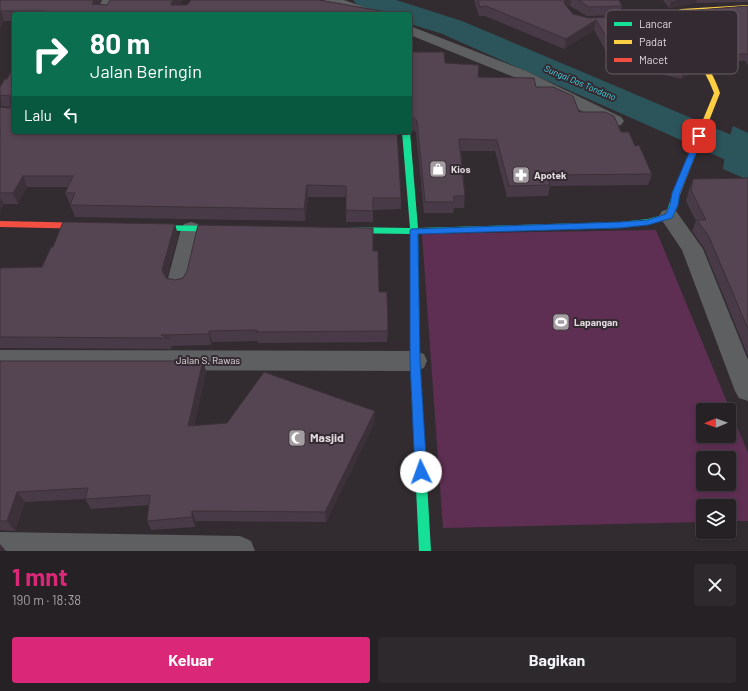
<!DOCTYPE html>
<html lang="id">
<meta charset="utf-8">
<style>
:root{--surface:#262124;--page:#2e292c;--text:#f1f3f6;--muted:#a4a3a6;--line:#423e41;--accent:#db2777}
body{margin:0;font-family:Barlow,sans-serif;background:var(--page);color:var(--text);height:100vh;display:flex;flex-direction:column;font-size:15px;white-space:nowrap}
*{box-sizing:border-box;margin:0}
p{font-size:13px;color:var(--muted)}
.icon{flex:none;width:22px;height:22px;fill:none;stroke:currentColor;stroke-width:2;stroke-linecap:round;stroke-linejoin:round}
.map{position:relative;height:551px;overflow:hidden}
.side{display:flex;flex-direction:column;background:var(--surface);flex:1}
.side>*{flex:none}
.banner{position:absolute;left:12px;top:12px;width:400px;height:122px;border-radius:4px;box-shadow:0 2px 6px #0003,0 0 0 1px var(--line);background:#0b6e4f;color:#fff;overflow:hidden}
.needle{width:26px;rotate:269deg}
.tools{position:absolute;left:696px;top:403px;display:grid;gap:8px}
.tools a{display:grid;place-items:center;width:40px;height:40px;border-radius:4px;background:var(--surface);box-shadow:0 2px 6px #0003,0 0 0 1px var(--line);font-size:20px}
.pin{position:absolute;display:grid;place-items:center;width:34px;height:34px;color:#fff;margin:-17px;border-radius:8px;box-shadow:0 2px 6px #0006}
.me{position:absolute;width:44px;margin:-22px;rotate:357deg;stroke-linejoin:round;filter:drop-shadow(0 0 3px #0008)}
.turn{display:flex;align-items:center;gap:14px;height:84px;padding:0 12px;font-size:18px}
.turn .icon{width:52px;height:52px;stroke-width:2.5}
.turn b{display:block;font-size:28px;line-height:34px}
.then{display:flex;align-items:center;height:38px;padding:0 12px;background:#0003;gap:8px;font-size:15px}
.round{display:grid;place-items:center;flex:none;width:42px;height:42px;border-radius:4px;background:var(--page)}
.head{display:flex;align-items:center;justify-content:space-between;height:68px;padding:0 12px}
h1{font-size:24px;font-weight:700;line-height:30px;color:var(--accent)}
.button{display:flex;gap:8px;margin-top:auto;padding:8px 12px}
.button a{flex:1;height:46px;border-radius:4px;background:var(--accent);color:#fff;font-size:16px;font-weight:700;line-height:46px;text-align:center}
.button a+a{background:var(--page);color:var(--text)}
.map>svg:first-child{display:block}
.green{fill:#5e2f53;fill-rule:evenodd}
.water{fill:#2c555b}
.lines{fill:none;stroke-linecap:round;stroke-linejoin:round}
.river{fill:#2c555b;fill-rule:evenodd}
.street{fill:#5e5f61;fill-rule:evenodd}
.fast{fill:#16e098;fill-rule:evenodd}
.slow{fill:#ffcf43;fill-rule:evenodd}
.jam{fill:#f24e42;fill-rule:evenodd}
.wall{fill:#493a47}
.shaded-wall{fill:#3c3039}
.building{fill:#554452;stroke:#3c3039}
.route{fill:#1a73e8;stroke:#114b97}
.labels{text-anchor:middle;stroke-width:4;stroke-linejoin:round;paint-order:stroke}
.far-water-label{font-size:9px;font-style:italic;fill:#3edbeb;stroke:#342a31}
.poi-label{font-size:10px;font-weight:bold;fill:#e0d9dd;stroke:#342a31;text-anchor:start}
.street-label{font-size:10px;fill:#e0d9dd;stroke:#342a31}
.near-poi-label{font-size:12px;font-weight:bold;fill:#e0d9dd;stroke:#342a31;text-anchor:start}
.key{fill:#342a31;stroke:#685f65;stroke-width:1}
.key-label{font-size:11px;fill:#e0d9dd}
</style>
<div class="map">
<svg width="748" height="551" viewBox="0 0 748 551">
<rect width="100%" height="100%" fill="#322c30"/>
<path class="green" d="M656,230l92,223v68h-19v-15h-26v16l-260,6 -21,-294zM703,410h26v26h-26zM703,458h26v26h-26z"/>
<path class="water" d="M733,126l15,7v47l-25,-11 3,-22z"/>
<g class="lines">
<path class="river" d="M353,0h43l66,21 286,121v26l-13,-4 -295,-131 -30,-9v-10c-18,0 -46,3 -57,-14z"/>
<path class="street" d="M102,0h14l-6,14h-14z
M324,0h20l31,11 2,3h-21l-30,-11z
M672,14l5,1 2,3 -2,3 -75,4 -5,-1 -2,-3 2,-3 5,-1z
M410,26l116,45 95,46 3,4 -3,4 -6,1 -6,-1 -95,-48 -104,-42z
M669,209l7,2 27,38 45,111v41l-9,-3 -4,-7 -53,-141 -23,-34 3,-5z
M191,222l7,2 3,5 -12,53 -3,6 -8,2 -8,-2 -3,-6 14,-53 3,-5z
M0,350l415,1 9,3 3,7 -3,7 -9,3 -415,-1z
M0,532l240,4 11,5 4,10h-255z"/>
<path class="fast" d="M402,132h8l8,96 202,-6 28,-3 18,-5 6,-19h6c2,8 -2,16 -6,23l-24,7 -28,3 -202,6 2,127 11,190h-12l-9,-190v-127l-67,-1 -4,-3 4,-3 67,1z
M147,225l80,1 4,3 -4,3 -83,-2 -1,-2z"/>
<path class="slow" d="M748,5v4l-66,4 -6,2 -1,3c16,25 36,47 45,75l-41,104 -1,2h-6l-1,-2 43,-104c-10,-28 -30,-50 -45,-75l1,-4 11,-5z"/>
<path class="jam" d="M0,221l93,2 4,3 -4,3 -93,-2z"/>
</g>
<path class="wall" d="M0,0h101l-2,5h8l3,-5h73l-4,5 213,9h-378v7h-10l-4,7z
M474,0h145l3,6 -2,9 -33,1 -17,-10h-3l6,8 16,4 40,-2 17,26 -2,8 49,22 -12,7 -62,-16 2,-10h-14l-13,-23 -30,19 -79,-33h-6z
M663,0h85v2l-52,1 -27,5z
M748,6v59l-3,-4h-10l-14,-17 -21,1 -14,-19 -4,-9 2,-6z
M410,41l2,11 33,11 33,14 58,10 43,25 42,20 14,14 17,28 -4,11 -98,1 -2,10 -41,1 -12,-46h-34l4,45 -1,12h-10l-1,5h-29l-8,-81 -6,-5z
M7,79l390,53 4,66v11l-28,1v12h-27v-25h-38l-3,24 -230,-4 -5,-12 1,-1h-1l-5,-11 3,-6h-41l-9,17h-14l-4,7v-104l10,1v-1l-9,-1 -1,-19z
M748,178v178l-44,-108 -12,-17 4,-10 -10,-20 3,-11 4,-11z
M175,224l3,12 -12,42 9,2 198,-29 6,41 9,39 -1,11 -129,1v-2l-46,1 -1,3 -40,1 1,3 -172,-1v-80l42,-1 11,-20z
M0,361h203l3,11 -12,54 181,-15v11l-49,100 -130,-1 -1,6 -44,3 -4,-9 2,-16 -58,4 -6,-10 -60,3 -10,29 -15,-1z"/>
<path class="shaded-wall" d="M94,0h7l-6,14 -3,-10z
M173,0h10l-10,13 -2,-10z
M565,0h6l-1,6 -6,1v-4z
M681,0h16l-1,3 -27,5 2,-6z
M1,11l3,10 -4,7v-16z
M596,20l-2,10 -30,19 2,-10z
M695,66l-2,6 -12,7 2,-6z
M23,176l4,11 -9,17 -5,-11z
M307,185l1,12 -3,24 -1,-12z
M0,197l4,7 -4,7z
M175,224l3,12 -12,46 -4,-12z
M209,331l3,11 -1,3 -2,-11z
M203,361l3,11 -14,65 -4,-11z
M375,411v11l-49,100 -1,-10z
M17,492l8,10 -10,29 -8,-10z
M192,511l4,10 -1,6 -3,-10z
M0,544l6,7h-6z"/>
<path class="building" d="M0,0h94l-2,4 15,1 3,-5h63l-2,3v2h16l4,-5h128l73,13v1h-350l2,-3h-43l-1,1z
M478,0h87l-1,3 9,11 16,4 40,-2 17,26 -36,1 -14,-23 -30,19 -80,-33 -6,1z
M578,0h41l3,6 -33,1z
M670,0h11l-10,2z
M748,6v48h-11l-14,-17 -21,1 -14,-18 -4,-9z
M410,41h2v11h32l1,11 34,2 -1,12 56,1 2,9h17l20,9 6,16h26l9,4 7,16h8l6,14 4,-1 13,29 -105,1 3,10 -41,1 -12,-46 -38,-1 6,57h-11v6h-29l-8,-81 -7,-6v1z
M14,66v66h383l4,66h-28v13l-27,-1v-24l-39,-1 -3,24 -234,-4 5,-12h-10l8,-17h-50l-10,17h-13v-86l10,1 1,-12 -11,-1v-8l5,-8h2z
M748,178v151l-39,-92 -12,-17h9l-15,-30 2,-11z
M63,222l112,2 -13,46 4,8 9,2 8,-2 4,-7 11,-46 175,3v23h5l1,41h8l1,39 -132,1 1,-2 -48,1v3l-48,1 8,3 -169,-1v-69l42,-1 9,-20h2z
M0,361h203l-15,65 39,-3 37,-51 111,39 -50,101 -133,-1v6l-45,4 3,-26 -65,4 3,-11 -71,4 -10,29h-7z"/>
<path class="route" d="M697,134h5l1,2 -23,57 -2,12 -6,13 -24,7 -28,3 -202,6 2,127 7,111 -2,3 -4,2 -4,-2 -2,-3 -5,-111v-130l1,-2 209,-7 28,-2 18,-6 4,-9 2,-12z"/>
<defs>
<symbol id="shop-square" viewBox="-11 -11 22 22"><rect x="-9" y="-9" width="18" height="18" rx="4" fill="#a39ca0" stroke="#342a31"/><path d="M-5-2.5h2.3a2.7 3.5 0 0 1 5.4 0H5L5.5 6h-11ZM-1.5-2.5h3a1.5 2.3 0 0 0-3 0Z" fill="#fff"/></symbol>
<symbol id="pharmacy-square" viewBox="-11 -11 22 22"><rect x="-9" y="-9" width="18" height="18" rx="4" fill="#a39ca0" stroke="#342a31"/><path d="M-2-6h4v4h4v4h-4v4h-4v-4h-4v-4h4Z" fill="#fff"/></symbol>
<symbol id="stadium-square" viewBox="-11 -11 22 22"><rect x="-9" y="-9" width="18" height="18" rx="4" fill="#a39ca0" stroke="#342a31"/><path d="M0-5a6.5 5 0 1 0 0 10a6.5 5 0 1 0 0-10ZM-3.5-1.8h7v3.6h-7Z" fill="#fff"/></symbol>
<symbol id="mosque-square" viewBox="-11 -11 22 22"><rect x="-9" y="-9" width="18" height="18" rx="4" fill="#a39ca0" stroke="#342a31"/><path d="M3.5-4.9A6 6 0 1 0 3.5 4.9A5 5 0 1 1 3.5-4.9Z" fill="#fff"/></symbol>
</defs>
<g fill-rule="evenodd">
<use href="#shop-square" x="428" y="159" width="20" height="20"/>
<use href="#pharmacy-square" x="511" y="165" width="20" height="20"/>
<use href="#stadium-square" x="551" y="312" width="20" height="20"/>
<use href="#mosque-square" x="287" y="428" width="20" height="20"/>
</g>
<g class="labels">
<g class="far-water-label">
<text transform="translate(580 83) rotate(23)" y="3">Sungai Das Tondano</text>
</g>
<g class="poi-label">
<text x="451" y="173">Kios</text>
<text x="534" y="179">Apotek</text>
<text x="574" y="326">Lapangan</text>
</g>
<g class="street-label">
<text x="208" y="364">Jalan S. Rawas</text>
</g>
<g class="near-poi-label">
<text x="310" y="442">Masjid</text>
</g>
</g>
<rect x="606" y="10" width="132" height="64" rx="6" class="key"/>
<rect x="614" y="22" width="18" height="4" fill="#16e098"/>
<rect x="614" y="40" width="18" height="4" fill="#ffcf43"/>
<rect x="614" y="58" width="18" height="4" fill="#f24e42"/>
<g class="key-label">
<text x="639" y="28">Lancar</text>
<text x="639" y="46">Padat</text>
<text x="639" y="64">Macet</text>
</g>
</svg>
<div class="tools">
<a><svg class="needle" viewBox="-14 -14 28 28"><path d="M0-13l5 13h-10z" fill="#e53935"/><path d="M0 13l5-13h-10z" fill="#a4a3a6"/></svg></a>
<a><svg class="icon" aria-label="search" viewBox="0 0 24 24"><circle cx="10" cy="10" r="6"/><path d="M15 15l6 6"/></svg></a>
<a><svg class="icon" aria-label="layers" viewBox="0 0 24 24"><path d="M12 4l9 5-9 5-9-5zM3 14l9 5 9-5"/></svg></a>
</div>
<div class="pin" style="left:699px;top:136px;background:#d93025"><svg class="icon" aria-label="arrive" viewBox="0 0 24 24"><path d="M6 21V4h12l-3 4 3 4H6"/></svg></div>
<svg class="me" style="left:421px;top:472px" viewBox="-20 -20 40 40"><circle r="19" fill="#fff"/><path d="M0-13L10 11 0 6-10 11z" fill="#1a73e8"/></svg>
<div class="banner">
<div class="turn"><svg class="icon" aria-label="right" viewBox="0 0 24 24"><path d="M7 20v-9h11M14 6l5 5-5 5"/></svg><div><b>80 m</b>Jalan Beringin</div></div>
<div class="then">Lalu<svg class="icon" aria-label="left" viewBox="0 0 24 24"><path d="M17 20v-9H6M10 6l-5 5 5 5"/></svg></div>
</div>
</div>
<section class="side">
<div class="head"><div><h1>1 mnt</h1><p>190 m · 18:38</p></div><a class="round"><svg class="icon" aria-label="close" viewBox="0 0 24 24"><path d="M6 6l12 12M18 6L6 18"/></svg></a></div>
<div class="button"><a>Keluar</a><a>Bagikan</a></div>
</section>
